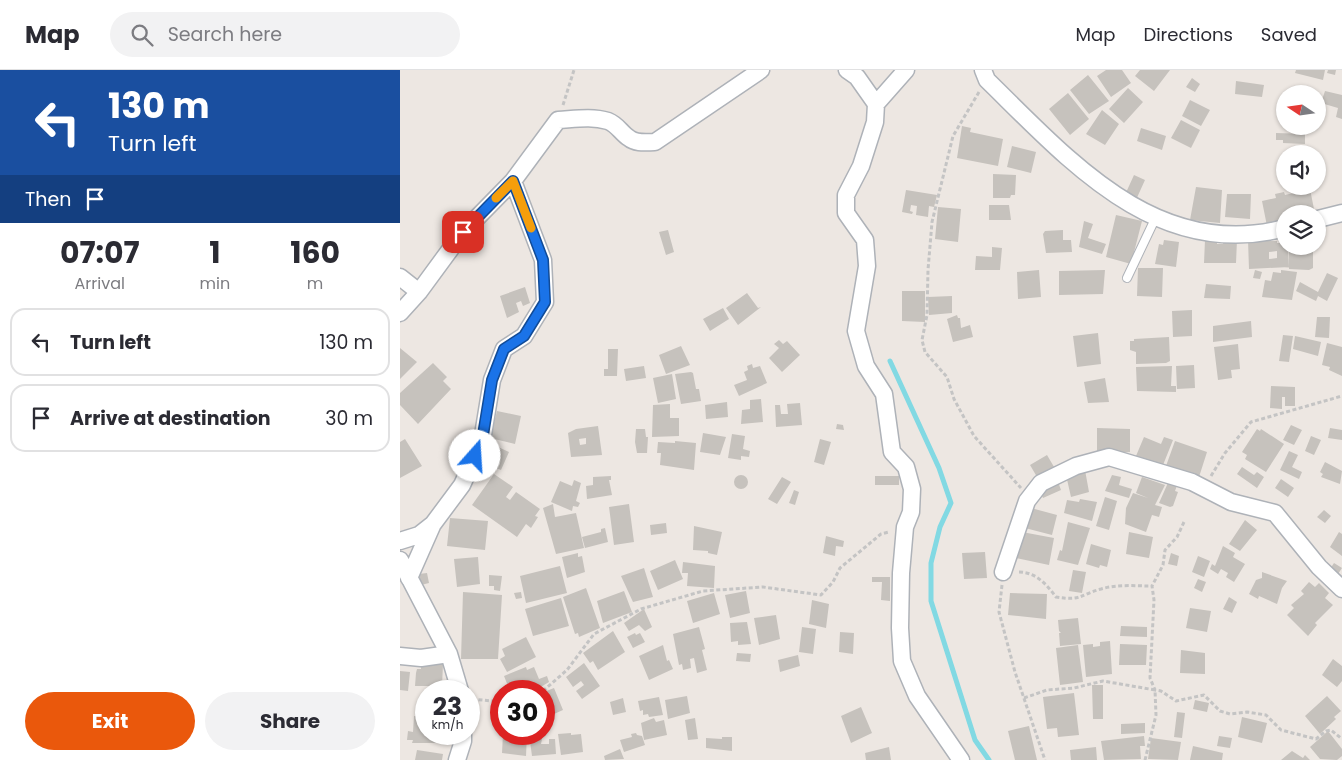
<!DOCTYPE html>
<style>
:root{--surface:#fff;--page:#f2f2f3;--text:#2b2b33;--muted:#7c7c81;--line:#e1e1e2;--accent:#ea580c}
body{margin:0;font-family:Poppins,sans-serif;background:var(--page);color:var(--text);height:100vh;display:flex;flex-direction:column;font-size:19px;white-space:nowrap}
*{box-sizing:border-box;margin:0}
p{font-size:16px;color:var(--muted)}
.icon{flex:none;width:28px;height:28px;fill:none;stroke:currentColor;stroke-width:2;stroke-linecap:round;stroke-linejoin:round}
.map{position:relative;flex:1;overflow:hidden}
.panel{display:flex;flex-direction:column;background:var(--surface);width:400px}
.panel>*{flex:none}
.guide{background:#1a4fa0;color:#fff;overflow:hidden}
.needle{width:32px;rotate:283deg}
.buttons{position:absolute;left:876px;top:15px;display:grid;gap:10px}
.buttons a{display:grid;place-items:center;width:50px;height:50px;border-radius:50%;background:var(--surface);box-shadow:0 1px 4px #0004;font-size:25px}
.speed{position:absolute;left:15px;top:610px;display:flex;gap:10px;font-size:25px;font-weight:700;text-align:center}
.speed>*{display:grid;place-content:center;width:65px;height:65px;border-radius:50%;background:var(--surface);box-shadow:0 1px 4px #0004;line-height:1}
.speed small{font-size:12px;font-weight:400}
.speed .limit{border:8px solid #d22;background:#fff;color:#111}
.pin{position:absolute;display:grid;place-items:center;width:42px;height:42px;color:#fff;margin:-21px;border-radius:10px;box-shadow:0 2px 8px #0006}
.me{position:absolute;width:55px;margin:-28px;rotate:19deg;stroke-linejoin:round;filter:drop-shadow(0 0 4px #0008)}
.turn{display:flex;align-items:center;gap:18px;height:105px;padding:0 25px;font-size:22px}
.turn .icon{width:65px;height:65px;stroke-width:2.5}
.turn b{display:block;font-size:35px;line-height:42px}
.then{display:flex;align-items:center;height:48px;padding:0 25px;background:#0003;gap:10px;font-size:19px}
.eta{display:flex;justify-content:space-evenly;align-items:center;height:85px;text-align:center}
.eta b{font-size:30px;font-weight:700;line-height:35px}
.button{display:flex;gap:10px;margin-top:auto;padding:10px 25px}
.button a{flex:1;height:58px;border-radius:30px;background:var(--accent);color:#fff;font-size:20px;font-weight:700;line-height:58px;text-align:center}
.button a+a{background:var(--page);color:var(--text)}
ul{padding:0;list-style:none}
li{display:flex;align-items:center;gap:15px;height:68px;margin:0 10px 8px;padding:0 15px;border:2px solid var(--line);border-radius:15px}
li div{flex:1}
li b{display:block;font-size:19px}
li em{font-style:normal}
header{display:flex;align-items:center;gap:30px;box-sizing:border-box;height:70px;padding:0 25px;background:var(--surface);border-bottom:1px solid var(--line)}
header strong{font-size:24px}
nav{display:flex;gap:28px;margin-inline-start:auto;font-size:18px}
.search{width:350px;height:45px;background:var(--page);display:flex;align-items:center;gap:12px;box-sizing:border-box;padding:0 18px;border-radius:28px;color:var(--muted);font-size:19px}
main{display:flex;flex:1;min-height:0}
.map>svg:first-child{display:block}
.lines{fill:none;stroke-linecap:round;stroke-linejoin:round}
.stream{stroke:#82d9e3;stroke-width:5}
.building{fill:#c6c2bd;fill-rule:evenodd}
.lane-casing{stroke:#aeb2b8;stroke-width:10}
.street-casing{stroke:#aeb2b8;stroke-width:19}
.path{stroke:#c4c4c4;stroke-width:3;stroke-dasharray:4 2.5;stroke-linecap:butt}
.lane{stroke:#fff;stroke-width:8}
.street{stroke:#fff;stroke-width:16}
.route-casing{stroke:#114b97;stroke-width:12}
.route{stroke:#1a73e8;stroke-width:9}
.slow{stroke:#f59e0b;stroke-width:9}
</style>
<header>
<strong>Map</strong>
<div class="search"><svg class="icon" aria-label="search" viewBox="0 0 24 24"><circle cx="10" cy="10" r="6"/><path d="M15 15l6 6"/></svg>Search here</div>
<nav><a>Map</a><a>Directions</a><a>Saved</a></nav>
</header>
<main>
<section class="panel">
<div class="guide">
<div class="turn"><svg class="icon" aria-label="left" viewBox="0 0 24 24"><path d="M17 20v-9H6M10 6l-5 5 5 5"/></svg><div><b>130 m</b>Turn left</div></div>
<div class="then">Then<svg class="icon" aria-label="arrive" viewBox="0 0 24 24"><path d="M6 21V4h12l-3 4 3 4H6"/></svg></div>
</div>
<div class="eta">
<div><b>07:07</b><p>Arrival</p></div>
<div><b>1</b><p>min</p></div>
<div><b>160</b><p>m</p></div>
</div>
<ul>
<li><svg class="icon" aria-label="left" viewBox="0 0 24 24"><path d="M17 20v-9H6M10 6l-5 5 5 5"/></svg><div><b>Turn left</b></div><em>130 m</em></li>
<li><svg class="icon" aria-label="arrive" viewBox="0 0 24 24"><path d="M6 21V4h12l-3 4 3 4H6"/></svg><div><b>Arrive at destination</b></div><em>30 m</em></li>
</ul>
<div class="button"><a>Exit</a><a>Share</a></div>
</section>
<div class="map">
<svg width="942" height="690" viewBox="0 0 942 690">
<rect width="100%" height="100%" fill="#ede7e2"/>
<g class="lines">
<path class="stream" d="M490,291l49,107 12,35 -11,24 -9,36v38l44,139 14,20"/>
</g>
<path class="building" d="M706,0h16l9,13 -20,14 -14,-21z
M740,0h30l-16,21 -19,-15z
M896,0h29l-2,10 -28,-7z
M928,0h8l-1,5 -8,-2z
M688,5l21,26 -20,13 -19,-24z
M792,8l8,6 -5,8 -9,-5z
M836,11l28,4 -2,12 -27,-3z
M728,18l15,14 -19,21 -15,-14z
M925,21l17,4v24l-6,-2 2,-9 -17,-5z
M668,23l21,26 -19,16 -21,-26z
M790,30l20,10 -9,16 -19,-10z
M702,40l17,14 -14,21 -19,-11z
M781,50l19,10 -9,18 -20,-10z
M562,56l9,2 -1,4 33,7 -5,27 -41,-8z
M741,58l25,8 -4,14 -25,-9z
M876,63l29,1v10l-22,-1v-3h-7z
M612,76l24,6 -5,21 -24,-6z
M593,104l23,1 -1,20h-4l-1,3h-17z
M734,105l11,5 -10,22 -11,-5z
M796,117l26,3 -2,33 -30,-3z
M910,119l5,25h-30v8l-18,4 -5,-25 14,-3 -1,-4 9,-2 1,3z
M506,120l31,5 -3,12 -5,-1 -1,11 -12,-2 1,-9 -6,-1 -1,6 3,1 -1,2 -10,-2z
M827,124h24l-1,25 -25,-2z
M589,135h20l2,15h-22z
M538,137l23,2 -3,33 -23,-3z
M716,145l26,6 -11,43 -25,-7z
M684,151l9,3 -5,14 18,6 -4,10 -23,-7z
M268,160l6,22 -8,3 -7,-23z
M663,160v10h8l1,12 -26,1 -3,-19 2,-3z
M859,169v2h18v2h8v3h3l1,21 -40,2 -1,-29zM877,181v7l-8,1v-7z
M764,170l15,2 -3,25 -21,-3 4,-20 4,1z
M805,170h12v4h6l1,-4h13l-1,23h-32z
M889,176h24v22l-4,2 -20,-1z
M592,177l10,1 -2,22h-25l1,-14 16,1z
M738,198h25l-1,29 -25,-1z
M639,200l2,27 -23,2 -1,-27z
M705,200l-2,24 -44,1v-24z
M855,200l7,2 -2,7 -7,-1z
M881,200l16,2 -5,28 -30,-3 3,-17 6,1 2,-9 8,1z
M927,203l11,5 -11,23 -9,-5 -2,5 -20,-10 4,-9 18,10z
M806,214l25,2 -1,13 -26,-1z
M125,217l5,16 -7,3 -2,-5 -5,2 3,9 -12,6 -7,-22z
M502,221h23v31l-23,-1z
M347,223l11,15 3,-1 -23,18 -12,-17z
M552,226v17l-23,2 -1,-18z
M323,238l6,11 -19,12 -7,-12z
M792,240v26l-19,1 -1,-26z
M557,245l1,3h2l1,10 9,-3 3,12 -20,5 -6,-23z
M917,247h13l-1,21 -14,-1z
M851,251l1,16 -39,5v-16z
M698,263l3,31 -24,3 -4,-31z
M883,265l10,1 -4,26 -10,-1z
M895,266l26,6 -3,14 -25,-7z
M769,267l1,24 -4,2 -30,1v-12l-6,-2v-9h4v-2z
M379,270l4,4 4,-3 13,14 -18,17 -13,-14 10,-10 -5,-4z
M927,273l15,4v29l-13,-6 1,-3 -8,-2z
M838,274l2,25 -9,1 1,8 -14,2 -4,-33z
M281,276l9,19 -24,9 -7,-19z
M0,278l17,14 -17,17z
M208,279h10l-1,27h-13v-7h4z
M33,293l14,14 -4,4 8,8 -33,35 -18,-19v-12z
M352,294l1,4 7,-2 7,17 -28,13 -5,-11 13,-5 -3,-8 4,-2 -1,-4z
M794,295l1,23 -18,1 -1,-23z
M244,296l2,12 -20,3 -2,-12z
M772,296l-1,20h5v6l-39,-1 -1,-24z
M291,302l2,1 3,16h3l2,12 -20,3 -6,-30z
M272,304l4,25 -18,4 -5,-25z
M705,308l4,24 -21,1 -4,-21z
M871,316l24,1v19h-10v-9h-3v12l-12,-1z
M361,329l2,23 -22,2 1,-14 8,-1v-9z
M327,332l1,15 -22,2 -1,-14z
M400,333l2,22 -26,2 -1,-22h5l1,9h7l-1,-10z
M270,334v14h9v18l-27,1 1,-32z
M97,341l24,5 -6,28 -25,-6z
M437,354l6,1 1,5 -8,-1z
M891,355l11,5 -8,15 -11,-5z
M198,356l4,29 -31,2 -3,-24 8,-4zM186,368v6l-6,1 -1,-6z
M697,358l33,1v23l-33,1z
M930,358l12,2v10l-14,-2z
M236,359h9l1,8h2l-1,16h-10l-2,-11z
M857,359l3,2 1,-2 23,15 -18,28 -21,-13 2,-4 -5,-3z
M303,363l23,4 -6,18 -20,-3z
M332,364l13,2 -2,13 7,2 -1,6 -8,-1v4l-13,-2z
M911,366l10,4 -7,15 -9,-4z
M744,367l17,7 3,-7 9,3 -10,25 -27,-9z
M5,369l17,27 -22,12v-36z
M420,369l11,3 -7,23 -10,-3z
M275,371l21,2 -2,27 -34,-5 1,-12h-4l1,-11 17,1z
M775,371l32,11 -8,25 -33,-11z
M87,372l22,10 -8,18 -22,-9z
M889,381l9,4 -6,12 10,5 -3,7 -19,-9z
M647,385l10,17 -17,10 -10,-17z
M925,392l17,9 -2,13 -19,-7 2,-3 -3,-2z
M842,397l12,8 3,-3 7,5 -7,11 -20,-14z
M685,400l4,22 -18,5 -5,-22z
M94,404l19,13 -7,10 4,3 6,-8 24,17 -5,7 3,1 -7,11 -5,-4 -9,13 -45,-32z
M334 412a7 7 0 1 1 14 0a7 7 0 1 1-14 0Z
M712,405l9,2 -2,8 13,4 -3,9 -24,-7z
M211,406v4h-2l3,15 -25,4 -1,-13 7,-1v-8z
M475,406h24v9h-24z
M771,406l8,4 -4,11 3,1 -5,14 -3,1 -11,-4z
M382,407l9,5 -14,22 -9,-5z
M742,407l23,8 -10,20 7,2 -3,10 -7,-2 -6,17 -21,-8 1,-16 7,-15 15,5 -12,-5z
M657,409l4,11 -18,8 -5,-10z
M881,409l13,9 -6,9 -13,-9z
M174,410l7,3 -5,18 4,2 -2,4 -5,-1 -1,5 -21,-9 9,-21 12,5z
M394,420l5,2 -4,13 -6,-2z
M705,427l12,4 -8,29 -13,-4z
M680,429l17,3 -5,19 -28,-8 3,-13 12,2z
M153,434l2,13 21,-4 8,35 -28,6 -13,-46z
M229,434l5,38 -20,3 -5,-38z
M631,438l26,7 -5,20 -27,-7z
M924,440l7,6 -6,7 -8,-6z
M50,448l38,3 -3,29 -38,-4z
M845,450l12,10 -17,21 -11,-7z
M668,452l22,6 -12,37 -21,-5 3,-10 2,1z
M266,453l1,10 -16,2 -1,-10z
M294,456l28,6 -5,23 -9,-2v-2l-15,-1z
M205,458l3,14 -23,6 -3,-11 19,-5v-3z
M622,462l32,6 -5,27 -33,-7z
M729,462l24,5 -4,21 -23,-4z
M939,462l3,2v22l-12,-9z
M426,466l18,5 -1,6 -7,-1 -1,10 -12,-3z
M691,474l20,6 -4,17 -7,-2 -1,3 -13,-4z
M823,476l12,7 -2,4 12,7 -11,18 -8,-5 2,-4 -7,-4 -3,5 -8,-5 2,-5 3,2z
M585,482l2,26 -23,1 -2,-26z
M178,483v4l4,-1 3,16 -18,6 -5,-21z
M771,483l8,3 -2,10 -9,-2z
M798,486l12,5 -6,16 -12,-5z
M78,487l2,27 -23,3 -3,-28z
M275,490l8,19 -25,11 -8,-19z
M283,492l32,4 -1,22 -27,-2 1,-13h-6z
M934,493l8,5 -4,6 -8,-5z
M160,496l7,27 -41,10 -6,-27z
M244,498l9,29 -20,5 -12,-26z
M673,500l13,2 -4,21 -13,-2z
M862,502l25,9 -5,7 -5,16 -18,-8 -1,3 -9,-5 7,-14 6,-2z
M27,503l2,10 -8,2 -2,-11z
M89,505l13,1 -2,15 -6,-1v-4h-5z
M472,507h18v24l-9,-1 1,-18h-10z
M798,509l8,3 -4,10 -8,-4z
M909,512l6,5 4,-4 10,10 -4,5 8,7 -18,18 2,2 -9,11 -21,-21 7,-7 -3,-3 13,-11 -3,-3z
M186,518l14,40 -21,9 -1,-4 -3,1 -12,-37z
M224,521l8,21 -29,11 -6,-22z
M346,521l4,22 -20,5 -5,-23z
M63,522l39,3 -4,64h-37z
M121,522l1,6 -6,1 -2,-6z
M314,523l6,21 -27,9 -6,-22z
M610,523l37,1 -1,25 -38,-4z
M829,527l8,5 -5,11 -9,-4z
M161,528l8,28 -36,10 -8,-27z
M412,530l17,4 -3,24 -17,-4z
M790,538l21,3 -4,21 -21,-4z
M244,539l8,18 -7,4 -6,-6 -10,6 -5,-8z
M376,545l4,24 -21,6 -5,-27z
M678,548l3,26 -21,2 -1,-13h2l-2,-2 -1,-11z
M347,552l4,22 -13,1v-4l-7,1 -1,-19z
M721,556l26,1v10l-27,-1z
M299,557l6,22 -3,1 5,20 -10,3 -3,-15 -4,1 1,9 -8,2 -1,-6 -3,1 -6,-31z
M402,557l14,2 -3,25 -14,-2z
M213,561l12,21 -27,18 -5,-9 -3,2 -7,-10z
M440,562l14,1 -1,21 -14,-2z
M235,563l1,2 4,-2 5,9 -12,6 -6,-11z
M126,567l10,20 -29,15 -7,-13 5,-3 -3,-7z
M710,571l2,33 -26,3 -3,-32 10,-1v3l7,-1v-4z
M720,574l27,1 -1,20h-27z
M263,575l4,16 2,-1 4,9 -24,11 -10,-24z
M678,575l5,37 -23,3 -4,-37z
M781,580l24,3v21l-25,-1z
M337,583l14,1 -1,8 -14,-1z
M398,585l2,11 -20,6 -2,-12z
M933,589l9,7v15l-5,6 -15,-12z
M184,593l16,23 -18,13 -6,-8 8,-6 -3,-4 -8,6 -7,-10z
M21,594h22l-1,22h-27l1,-13 1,-4h4z
M126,597l1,3 7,-3 5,12 8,-3 2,6 -15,9h-24l-6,-15z
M0,601l10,1 -2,19 -8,-1z
M692,615h11v34h-10z
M154,618l9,22 -9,4 -3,-6 3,9 -10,4v-19l2,-1 2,5 2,-1 -6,-13z
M674,623l5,42 -21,2 -1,-9 -10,1 -4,-32z
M287,626l3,17 -22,6 -3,-19z
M927,626l14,15 -7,6 2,2 -16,15 -15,-18z
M259,627l4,18 -14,2 -1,-3 -5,1v-5l-3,1 -2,-10z
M223,628l3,14 -13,3 -3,-13z
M795,630l14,3 -2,9 -14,-3z
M461,637l11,26 -21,10 -10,-27z
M777,642l8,1 -3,25 -8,-1z
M14,646l12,1v17h11l-1,9h-24l1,-3h-6l1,-9 5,1z
M842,647l25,6 -5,20 -24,-6z
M254,648l2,4 8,-2 3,15 -23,5 -3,-17z
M295,648l3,21 -10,1 -3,-20z
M745,653v10l-24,1v-10z
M629,656l8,34h-22l-7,-29z
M928,661l14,18v7l-5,4 -17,-1 -10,-12z
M171,663v2l10,-1 2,18 -22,3 -3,-21z
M236,663l1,2 5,1 3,9 -21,7 -4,-12 12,-3 -1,-3z
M103,664h24l-1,22 -24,-3z
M129,664h14l-2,10h8v-5h6l1,15 -24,2z
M744,666l1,10h-5l1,13 -37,1 -3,-19z
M819,666l13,2 -2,10 -13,-2z
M322,667h10v14l-26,-3v-10l16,1z
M751,668l30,4 -3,18 -30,-1z
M793,676l30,7 -1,7h-32z
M489,677l2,13h-25l-1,-7z
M696,677l1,13h-26l-1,-10z
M220,679l4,10 -19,1 -1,-4z
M17,680l26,4 -1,6h-27z
M892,681l11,7 2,-3 5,5h-29z"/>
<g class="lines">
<defs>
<path id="lane" d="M727,208l28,-59"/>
<path id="street" d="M447,0l10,7 19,27 30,-34
M583,0l4,10c82,80 170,182 298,148
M476,34l-1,18 -14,44 -15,29v18l19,27 2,26 -11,65 10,35 18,28 8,58 14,15 6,22 -1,23 -6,15 -4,46 -1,55 2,33 15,35 44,64
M918,149l24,-6
M0,207l19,15 44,-60 50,-51 45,-61c17,-1 34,-4 50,1 10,4 13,12 21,17 7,6 18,4 26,4l106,-72
M0,243l19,-21
M0,471l19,-6 14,-11 29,-39 20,-44 10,-61 12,-31 20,-13 21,-34 -2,-42 -30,-79
M0,490l49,94 11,37
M603,502l24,-71 14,-18 35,-17 33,-9 83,25 39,20 44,11 44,54 23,22
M9,508l23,-52
M0,586l21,2 28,-4
M57,690l6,-19v-7"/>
</defs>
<use href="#lane" class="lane-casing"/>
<use href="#street" class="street-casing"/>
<path class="path" d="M579,22l-26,44 -21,86 -4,48 -1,45 -5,25 3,12 22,25 7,22 20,37 47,52
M163,35l11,-35
M811,406l14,-23 26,-31 91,-26
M784,452l-7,15 -12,13 -2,15 -11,21 2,14 -4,78 5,12 6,1 15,10 28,-6 16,16 10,3 17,-2 19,3 15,15 35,9 10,-8 5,-1 11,9
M619,502c17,0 28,13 37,25 26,4 23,-2 45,-8 16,-5 35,-3 51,-3
M602,515l-3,27 16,60 30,88
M143,621l24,-21 27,-36 47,-25 62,-18 60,-4 58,8 12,-13 7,-14 41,-34 8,-2
M624,628l23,-8 27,-2 29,-7 52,9 1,25 -11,45
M72,629l29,3"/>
<use href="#lane" class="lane"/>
<use href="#street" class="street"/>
</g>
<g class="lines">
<defs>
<path id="route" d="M63,162l50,-51 30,79 2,42 -21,34 -20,13 -12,31 -10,61 -7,15"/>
</defs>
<use href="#route" class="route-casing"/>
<use href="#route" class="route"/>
<path class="slow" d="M96,128l17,-17 18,47"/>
</g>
</svg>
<div class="buttons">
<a><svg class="needle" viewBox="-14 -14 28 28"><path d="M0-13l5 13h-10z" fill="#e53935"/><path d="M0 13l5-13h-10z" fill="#7c7c81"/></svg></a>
<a><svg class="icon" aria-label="sound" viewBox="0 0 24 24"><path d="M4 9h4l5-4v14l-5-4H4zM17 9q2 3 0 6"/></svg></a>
<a><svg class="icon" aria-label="layers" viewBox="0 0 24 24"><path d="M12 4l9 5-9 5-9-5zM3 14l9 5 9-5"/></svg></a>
</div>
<div class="speed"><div>23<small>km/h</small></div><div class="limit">30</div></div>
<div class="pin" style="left:63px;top:162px;background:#d93025"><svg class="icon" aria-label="arrive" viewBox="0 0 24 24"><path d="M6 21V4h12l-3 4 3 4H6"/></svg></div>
<svg class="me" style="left:75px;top:386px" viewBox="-20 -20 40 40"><circle r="19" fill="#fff"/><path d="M0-13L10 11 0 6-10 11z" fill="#1a73e8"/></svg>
</div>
</main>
